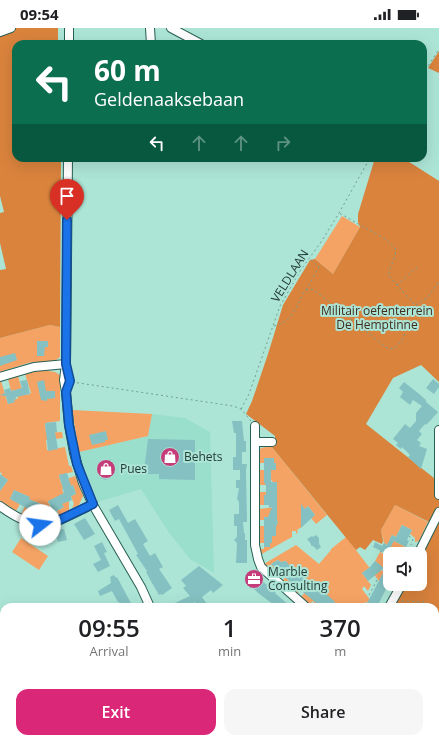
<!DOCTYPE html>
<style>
:root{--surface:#fff;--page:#f6f6f6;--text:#202124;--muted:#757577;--accent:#db2777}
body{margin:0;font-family:"Open Sans",sans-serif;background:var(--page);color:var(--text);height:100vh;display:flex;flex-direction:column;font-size:15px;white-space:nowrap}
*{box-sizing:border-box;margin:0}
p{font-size:13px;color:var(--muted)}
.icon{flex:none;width:22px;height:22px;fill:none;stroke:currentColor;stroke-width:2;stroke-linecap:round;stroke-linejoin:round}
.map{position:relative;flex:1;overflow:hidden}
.side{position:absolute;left:0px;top:575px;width:439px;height:140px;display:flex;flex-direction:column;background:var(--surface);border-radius:12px 12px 0 0;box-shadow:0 4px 16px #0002}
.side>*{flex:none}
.hud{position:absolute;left:12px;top:12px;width:415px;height:122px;border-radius:12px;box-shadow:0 4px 16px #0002;background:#0b6e4f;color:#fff;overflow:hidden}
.controls{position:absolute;left:383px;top:519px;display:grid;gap:8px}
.controls a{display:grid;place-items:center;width:44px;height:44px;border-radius:8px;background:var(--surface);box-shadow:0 4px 16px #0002;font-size:20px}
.pin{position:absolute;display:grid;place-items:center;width:34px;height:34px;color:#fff;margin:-41px -17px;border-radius:50% 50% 50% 0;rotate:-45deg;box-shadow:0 0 4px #0007}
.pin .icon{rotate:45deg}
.me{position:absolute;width:44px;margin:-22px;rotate:75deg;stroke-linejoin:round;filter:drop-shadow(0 0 3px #0008)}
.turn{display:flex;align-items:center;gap:14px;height:84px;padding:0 16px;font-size:18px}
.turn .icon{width:52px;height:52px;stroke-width:2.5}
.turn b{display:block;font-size:28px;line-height:34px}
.lanes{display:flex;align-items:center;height:38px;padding:0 16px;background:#0003;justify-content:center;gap:20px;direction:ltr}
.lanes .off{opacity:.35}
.eta{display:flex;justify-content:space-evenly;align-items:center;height:68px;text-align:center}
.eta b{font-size:24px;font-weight:600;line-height:28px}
.primary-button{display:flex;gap:8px;margin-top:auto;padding:8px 16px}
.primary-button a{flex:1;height:46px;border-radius:12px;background:var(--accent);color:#fff;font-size:16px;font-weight:600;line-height:46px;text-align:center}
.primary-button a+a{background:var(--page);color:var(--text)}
.status{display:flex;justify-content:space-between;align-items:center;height:28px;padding:0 20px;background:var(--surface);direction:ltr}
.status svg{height:11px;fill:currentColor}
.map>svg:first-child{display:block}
.built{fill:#9adecc}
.green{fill:#f5a365}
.forest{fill:#da833d}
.building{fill:#85c1c2}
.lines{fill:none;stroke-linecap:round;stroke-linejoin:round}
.minor-casing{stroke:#285f53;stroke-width:10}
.path{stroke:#729d92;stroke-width:1;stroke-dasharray:2 3;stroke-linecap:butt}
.minor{stroke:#fff;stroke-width:8}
.route-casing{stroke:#114b97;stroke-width:10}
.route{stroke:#1a73e8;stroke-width:7}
.labels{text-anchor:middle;stroke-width:4;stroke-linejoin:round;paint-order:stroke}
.street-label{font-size:12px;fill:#243b36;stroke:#ace5d6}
.park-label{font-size:12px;fill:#412c1d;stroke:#ace5d6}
.poi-label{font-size:12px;fill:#243b36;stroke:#ace5d6;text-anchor:start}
</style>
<div class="status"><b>09:54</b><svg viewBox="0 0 49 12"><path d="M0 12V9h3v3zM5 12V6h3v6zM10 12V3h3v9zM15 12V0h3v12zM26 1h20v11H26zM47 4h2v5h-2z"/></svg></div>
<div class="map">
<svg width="439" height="715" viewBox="0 0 439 715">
<rect width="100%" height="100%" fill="#ace5d6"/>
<path class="built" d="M152,386l33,4 25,14 4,141 -24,-14 -22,-28 -27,-42 -43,13 -15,-37 -4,-13 69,-16z"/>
<path class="green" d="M342,188l18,11 -27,47 -18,-15z
M50,297l10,2v30c-8,8 -22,4 -32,6 -9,3 -19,6 -28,9v-34z
M43,342l12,2 5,3v46l-15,2 1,10 16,-1 1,6 -17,2 1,10 18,-3 4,19h2l2,6 -14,3 2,8 8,-3v-2l6,-2 8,20 -4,9 -7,3 2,-4 -3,-8 5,-2 -3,-9 -11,4 5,13 2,-1v9l-10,5 -2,-4 7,-4 -13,-7 -3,2 7,14 -14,4 6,-13 -13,-6 -8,16 -5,-2 8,-18 -15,-7 -4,9 10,5 -4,7 -16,-10v-10l8,-11 -7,-5 1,-1 -2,-2v-91h1l7,23 6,-2v-2l4,-2 -2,-8 -5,1 -3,-12 10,-3 5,17 4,2 4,-2 -6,-19z
M72,382l80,4 -4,22 -69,16z
M271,418l56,69 -11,9 -5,-6 4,-3 -7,-9 -3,3 -2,17 -6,4 1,2 -2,2v-3h-4v6l-32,18 -1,-6h5v-2h6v-4h2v-7h4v-4h-11l-1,11h-5v-17h17l2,-4 -8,-8 -2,3h-4v3h-5v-11l17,-2v-12h-12v10h-5v-13h7l11,-3v-7h-4l-2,-2v-4h-7l2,9h-7v-15h17v-7h-2v-5h-9v5h-6v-11l2,-4z
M395,477l33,17 -9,19 -4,1v-4l-5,-4 2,-4 -10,-5 -6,12 -4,-2 -2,4 16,8 6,7h-8l-20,-11 -3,-13z
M346,509l23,30 10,2 5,3 -5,9 -10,-13 -7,5 9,12 -3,6 -4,-5 -2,3 9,12 10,6h-4l-9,-6 -1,2 -2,-1 -3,5h-24l-4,-4 -4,4h-17l2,-3 -2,-3 -4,4 -8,-8 10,-12 -3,-4 -11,13 -2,-2 3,-4 -2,-2 8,-10 -6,-3 -2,-4 -9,10 5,5 -2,4 -8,-7 3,-3 -2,-3 5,-10 -2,-4 -5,1 -3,-2 -7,4 9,9 -3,4 -13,-13 32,-19 23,19 12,-14v-1z
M21,510l27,18 -9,14 -27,-18z
M380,524l8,4 -3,5 3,1 -2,3h-2l-1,2 2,1v1l-10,-8z"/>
<path class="forest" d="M0,0h58v16h-42v114h45l-1,169 -10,-2 -50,13v-68l6,-1 -6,-26v-30l4,-1 -4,-16z
M439,23v22l-11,-5z
M375,130h28l36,23v201l-18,-17 -28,13 -27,46 73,58v179l-4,-2v-52h-45l12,-23h18v-30l13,-30 -38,-19 -14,25 2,11 -1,3 -9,-4 -8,10 -5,-3 -4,3 -85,-104h4v-10l-29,-22 6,-13 16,-47 15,-49 27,-45 5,-1 18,15 27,-47 -2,-5v-8z"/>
<path class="building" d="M37,313h11v6h-3l-1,9h-7z
M15,325l2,7 -17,6v-9z
M433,351l6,5v3l-5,7 -8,-6z
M27,352l3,14 -14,3v2l-2,1 1,2 -7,2 -2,-8 -6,-1 5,-2 -1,-3 6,-2 1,3 11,-3 -2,-7z
M44,352l2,11h9v7l-8,1v2l-6,-1 -4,-18z
M404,354l14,11 8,7v2l12,10 -8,9 -4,4 -1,-1 -6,7 3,3 -5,6 4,3 -2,3 8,3 -6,20 -13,-12 2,-2 -8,-8 -1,2 -5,-4 2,-2 -5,-4 12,-15 5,4 6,-7v-8l6,-7 -9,-6 -3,5 -10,-8 3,-5 -4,-4z
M232,393h10l2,20h2v11h-4v12h5l-1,6 1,52h-4l1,11h1v7h2v23h-11l1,-20 -3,-3 3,-3v-11h-3v-12h5v-12l-2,-3 2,-11h-3v-8h4v-10h-7v-13h3v-24h-2z
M56,394l1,10h-2l3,17 -10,2 -3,-28z
M106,403l2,9h-3v2l-13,3 -3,-10z
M148,411l47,1v40l-36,-1v-5h-12l-2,-11z
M264,430h10v5h2v7h-5v12h6v38l1,2 -2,5v9h-4v7h-2v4h-6v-30h4l4,-10 -3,1v-3h-5v-10h2v-9l-2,-4z
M110,431l5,15 -7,3 1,2 -5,1v-1h-2l-5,-15z
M67,445l4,13 2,-1 3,9 -5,2 1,4 -10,4 2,3 -10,5 -6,-11 16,-8 -5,-18z
M0,446l8,6 -8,11z
M14,462l16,7 -1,2 18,8 -4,9 -6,-3 -1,3 -8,-4 2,-2 -20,-11z
M301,476l4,5 3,-3 7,9 -14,13z
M118,477l10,18 7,-4 13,22 -5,3 7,12 5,-3 8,14 -4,2 13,19 -10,7 -1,-1 -2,1 -7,-12 -6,-11 1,-1 -11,-16 2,-1 -19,-35 -4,2 -6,-11z
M85,490l10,16 -11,6 -10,-16z
M402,497l10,5 -5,10 2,1 -3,6 -12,-6z
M64,501l3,11 -9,2 -3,-11z
M316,507l3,3v6l2,3 -4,3 -4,-4h-2v-2l-4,-5 5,-3 1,1z
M392,507l4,2 -9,17 -14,-7 2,-5 7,4 2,-3 3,2z
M102,514l5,10 -3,1 6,13 -12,6 -5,-8 8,-4 -7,-14z
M278,532l3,2 5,-1 3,4 2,-1 10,10h5l-2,3 8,6 -1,2 9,8 2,-3 13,12 -1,2 4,3h-17l-34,-28 -16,-15z
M390,532v21l-13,26h-12z
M375,533l9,7 -16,13 -6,-8 8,-6z
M199,538l24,19 -10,8 -2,-3 -9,7 5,7 -4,3h-5l-3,-5 -10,5h-19l24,-11 -7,-8 3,-2 -5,-6z
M253,546l23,18 -1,1 16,14h-14l-19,-14 -12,-12z
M114,547l2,3 1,-1 16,30h-11l-3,-5h-1l-6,-11 -12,5 -2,-5 13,-8 -1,-6z"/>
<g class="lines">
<defs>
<path id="minor" d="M150,0l1,16
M171,0l30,16
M0,4l11,-4
M69,16v-16
M68,130l-2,206 -2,16 2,12 3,33 5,28 9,30 10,22 48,82 9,20
M0,349l34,-10 32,-3
M255,398v16
M439,402v65
M272,414h-17v103l3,14 3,8 45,40
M0,478c41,30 52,18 93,-2
M418,526l21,-42
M389,579l13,-23
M435,691l4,2
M0,710l11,5
M222,711l4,4
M233,711l4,4
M153,715l2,-4
M334,715l1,-4
M391,715l1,-4"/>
</defs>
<use href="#minor" class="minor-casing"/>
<path class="path" d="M423,46l16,-25
M397,257l20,-18
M306,262l13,-23 -9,-8
M416,277l12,-8 11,-15
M274,298c19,-4 22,-21 31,-35l5,-2 4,1 73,58 6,1c3,-2 7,-6 9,-9 8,-12 -3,-20 13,-35l-26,-29c-1,-10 9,-18 6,-28l-10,-9 -46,-26
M72,354l161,24 8,3 10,12
M241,381l8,-15 31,-88 20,-35 21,-29 18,-29 31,-55
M409,508l4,3 -2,6
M380,523l9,5
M386,533l4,-8
M387,558l4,4
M369,567l8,-15
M402,573l22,1 7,5
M435,583l4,5
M294,715l5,-4"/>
<use href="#minor" class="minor"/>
</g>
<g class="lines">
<defs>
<path id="route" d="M40,497l11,-1 42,-20 -16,-40 -8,-39 -3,-33 4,-11 -4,-17 1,-144"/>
</defs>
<use href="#route" class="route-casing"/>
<use href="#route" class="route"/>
</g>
<defs>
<symbol id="shop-disc" viewBox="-11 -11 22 22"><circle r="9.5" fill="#c43c7a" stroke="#ace5d6"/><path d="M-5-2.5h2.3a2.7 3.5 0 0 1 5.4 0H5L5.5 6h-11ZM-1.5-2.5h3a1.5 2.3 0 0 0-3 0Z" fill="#fff"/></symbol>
<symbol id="office-disc" viewBox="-11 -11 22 22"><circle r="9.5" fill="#c43c7a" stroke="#ace5d6"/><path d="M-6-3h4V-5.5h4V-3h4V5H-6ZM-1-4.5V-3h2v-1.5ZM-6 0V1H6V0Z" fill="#fff"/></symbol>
</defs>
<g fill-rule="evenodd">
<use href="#shop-disc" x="159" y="418" width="22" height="22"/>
<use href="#shop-disc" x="95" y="430" width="22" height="22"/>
<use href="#office-disc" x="243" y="540" width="22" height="22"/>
</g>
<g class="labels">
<g class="street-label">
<text transform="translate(290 248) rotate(-58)" y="4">VELDLAAN</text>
</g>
<g class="park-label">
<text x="377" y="287">Militair oefenterrein<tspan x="377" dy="14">De Hemptinne</tspan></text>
</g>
<g class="poi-label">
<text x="184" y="433">Behets</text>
<text x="120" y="445">Pues</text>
<text x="268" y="548">Marble<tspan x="268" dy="14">Consulting</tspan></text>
</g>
</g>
</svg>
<div class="controls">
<a><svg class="icon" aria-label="sound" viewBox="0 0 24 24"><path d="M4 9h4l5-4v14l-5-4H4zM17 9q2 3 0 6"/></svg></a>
</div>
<div class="pin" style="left:67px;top:192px;background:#d93025"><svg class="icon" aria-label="arrive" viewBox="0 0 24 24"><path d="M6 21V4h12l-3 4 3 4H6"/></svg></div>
<svg class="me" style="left:40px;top:497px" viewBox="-20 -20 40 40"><circle r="19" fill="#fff"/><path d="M0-13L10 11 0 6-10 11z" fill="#1a73e8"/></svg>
<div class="hud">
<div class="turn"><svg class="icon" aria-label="left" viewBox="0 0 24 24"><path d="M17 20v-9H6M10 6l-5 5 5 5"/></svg><div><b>60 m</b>Geldenaaksebaan</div></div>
<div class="lanes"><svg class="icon" aria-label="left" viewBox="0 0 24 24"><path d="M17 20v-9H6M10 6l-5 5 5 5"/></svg><svg class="icon off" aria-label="ahead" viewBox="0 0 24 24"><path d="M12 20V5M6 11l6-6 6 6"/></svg><svg class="icon off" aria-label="ahead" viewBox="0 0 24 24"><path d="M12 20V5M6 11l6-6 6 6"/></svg><svg class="icon off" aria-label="right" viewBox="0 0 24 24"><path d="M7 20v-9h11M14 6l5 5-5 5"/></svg></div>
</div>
<section class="side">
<div class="eta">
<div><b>09:55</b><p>Arrival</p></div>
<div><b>1</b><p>min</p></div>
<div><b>370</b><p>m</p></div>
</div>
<div class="primary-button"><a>Exit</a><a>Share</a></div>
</section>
</div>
